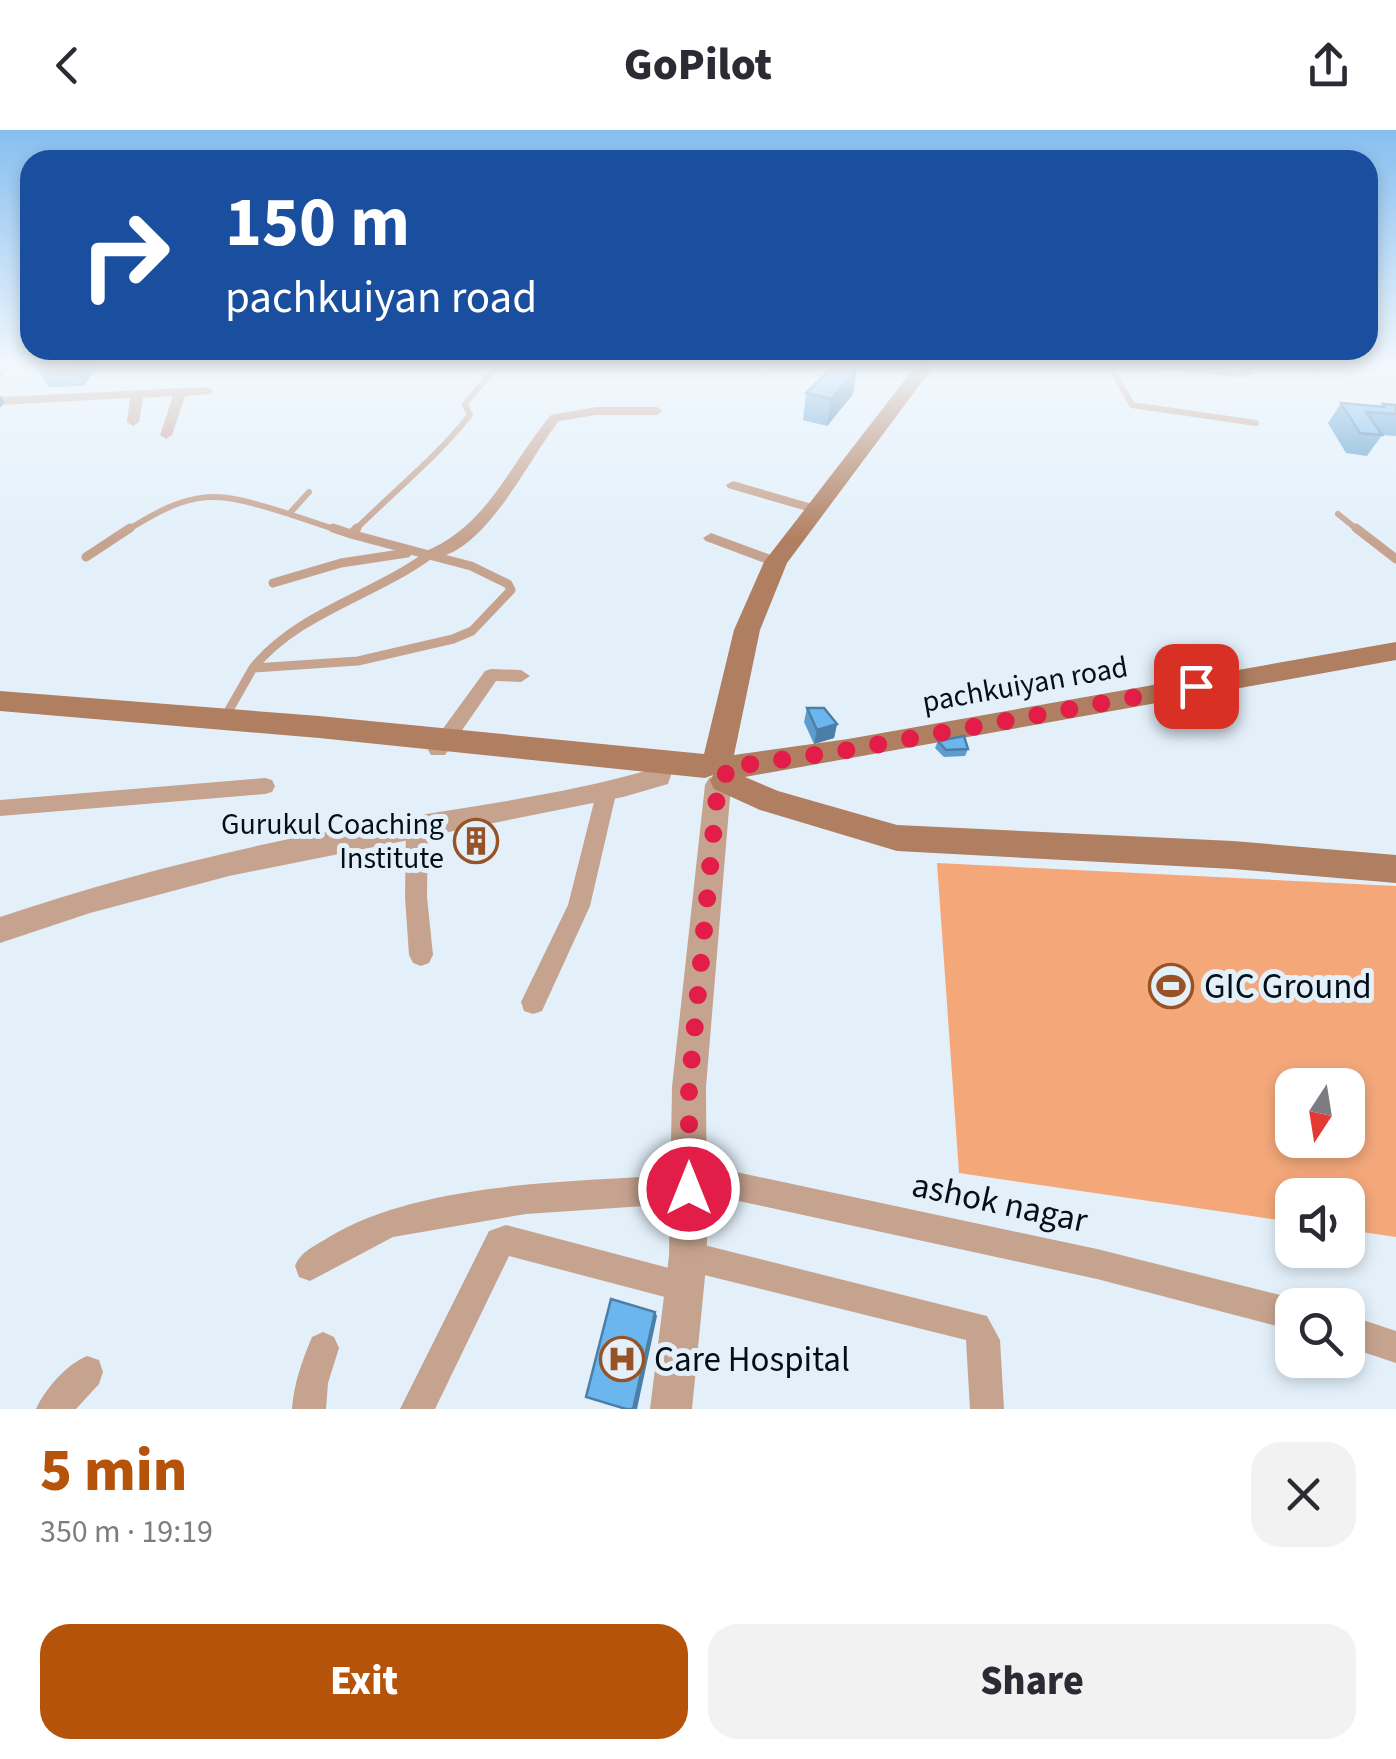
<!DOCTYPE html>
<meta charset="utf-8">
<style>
:root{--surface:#fff;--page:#f2f2f3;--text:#2b2b33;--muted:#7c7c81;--accent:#b45309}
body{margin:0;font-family:"Source Sans 3",sans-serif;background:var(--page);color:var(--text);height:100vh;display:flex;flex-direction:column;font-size:38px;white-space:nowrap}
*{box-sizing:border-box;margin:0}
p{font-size:32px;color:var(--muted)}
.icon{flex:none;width:55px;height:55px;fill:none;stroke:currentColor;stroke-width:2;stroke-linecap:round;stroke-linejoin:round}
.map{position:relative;height:1279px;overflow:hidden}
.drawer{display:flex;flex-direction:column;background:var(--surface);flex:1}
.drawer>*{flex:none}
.banner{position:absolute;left:20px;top:20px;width:1358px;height:210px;border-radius:30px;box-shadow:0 5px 15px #0003;background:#1a4fa0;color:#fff;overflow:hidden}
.needle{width:65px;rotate:192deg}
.fabs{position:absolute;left:1275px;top:938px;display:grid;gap:20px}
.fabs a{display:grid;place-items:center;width:90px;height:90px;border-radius:20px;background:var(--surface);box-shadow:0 5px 15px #0003;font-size:50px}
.pin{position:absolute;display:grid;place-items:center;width:85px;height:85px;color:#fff;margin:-42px;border-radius:20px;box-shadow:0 5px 15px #0006}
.me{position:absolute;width:110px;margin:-55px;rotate:0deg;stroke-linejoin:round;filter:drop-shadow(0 0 8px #0008)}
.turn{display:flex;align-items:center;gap:35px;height:210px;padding:0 40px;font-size:45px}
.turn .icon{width:130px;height:130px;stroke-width:2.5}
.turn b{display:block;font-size:70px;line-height:85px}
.round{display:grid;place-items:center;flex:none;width:105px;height:105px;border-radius:30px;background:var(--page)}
.head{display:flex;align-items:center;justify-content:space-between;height:170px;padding:0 40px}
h1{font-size:60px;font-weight:800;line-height:75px;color:var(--accent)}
.action{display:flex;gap:20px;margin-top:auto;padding:20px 40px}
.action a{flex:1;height:115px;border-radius:30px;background:var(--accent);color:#fff;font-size:40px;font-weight:800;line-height:115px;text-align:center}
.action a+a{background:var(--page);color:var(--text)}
header{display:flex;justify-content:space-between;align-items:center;height:130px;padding:0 40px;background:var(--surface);font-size:45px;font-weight:800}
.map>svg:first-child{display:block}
.green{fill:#f4a87a;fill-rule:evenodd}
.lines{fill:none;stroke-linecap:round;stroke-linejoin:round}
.service-far1{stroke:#c6a38f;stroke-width:6}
.service{stroke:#c6a38f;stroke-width:9}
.minor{fill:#c6a38f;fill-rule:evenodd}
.tertiary{fill:#c6a38f;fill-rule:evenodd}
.secondary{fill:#b07e60;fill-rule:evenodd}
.wall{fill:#5d9dce}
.shaded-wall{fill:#4c7fa7}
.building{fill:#6cb6ef;stroke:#4c7fa7;stroke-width:2.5}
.route{stroke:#e11d48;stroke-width:18;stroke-dasharray:0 32.4}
.labels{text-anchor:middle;stroke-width:10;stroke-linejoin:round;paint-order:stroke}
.street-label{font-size:30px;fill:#040e16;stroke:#e3f0fa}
.poi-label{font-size:30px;fill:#040e16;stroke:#e3f0fa;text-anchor:end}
.near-poi-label{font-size:35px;fill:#040e16;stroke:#e3f0fa;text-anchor:start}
.near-street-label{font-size:35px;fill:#040e16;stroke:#e3f0fa}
</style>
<header><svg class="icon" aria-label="back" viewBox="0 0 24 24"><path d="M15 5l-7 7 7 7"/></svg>GoPilot<svg class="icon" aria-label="share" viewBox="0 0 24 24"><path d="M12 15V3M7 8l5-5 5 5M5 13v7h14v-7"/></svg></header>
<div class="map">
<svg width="1396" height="1279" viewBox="0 0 1396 1279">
<rect width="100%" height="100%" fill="#e3f0fa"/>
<path class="green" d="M937,733l459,23v351l-48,-7v-35h-56v27l-333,-49zM1292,955h56v55h-56z"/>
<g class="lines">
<path class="service-far1" d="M1109,234l23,41 124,18
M309,362l-20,22 51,17
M1338,384l21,17
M126,401c69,-43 88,-41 163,-17
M354,401c39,-39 82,-73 116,-116l-5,-10 3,-5 32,-37"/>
<path class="service" d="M333,398l18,6
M1356,398l40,31
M86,427l44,-29
M273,453l68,-20 66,-10
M253,538c44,-55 120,-72 176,-113l-78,-21 6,-6
M225,587l28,-49 105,-7 95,-22 19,-8 39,-41 -3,-6 -37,-18 -42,-11"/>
<path class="minor" d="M8,233h13l-21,14v-8z
M1088,233h37c-8,6 -29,6 -37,0z
M1134,233h34l73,8 -3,-8h12l3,10 -10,5 -103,-12z
M1307,233h12l8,8 -10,2z
M207,257l6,4 -2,3 -26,2 -13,39 -6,4 -6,-4 13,-39 -30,2 -4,24 -6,4 -6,-4 3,-24 -130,7v-8z
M596,277h61l6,4 -6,4h-61l-37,6c-31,38 -78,143 -135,137v-6c65,-27 84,-86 127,-137z
M733,351l86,25 2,3 -7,4 -86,-25 -2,-3z
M711,403l71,26 2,3 -2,3h-12l-64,-24 -3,-3z
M491,539l30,1 9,6 -9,6 -25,-1 -51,74h-14l-3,-5 3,-5 54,-74z
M265,648l7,2 3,6 -3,6 -7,2 -265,22v-16z
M606,656l7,2 3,6 -26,112 -48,105 -9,3 -9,-3 -3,-9 47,-97 28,-111 3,-6z
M417,687l7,3 4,6 -1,71 6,58 -4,8 -8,3 -8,-3 -4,-8 -4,-58 1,-71 4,-6z
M689,1032l408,87 195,49 12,7h-12v25l-195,-51 -395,-86 -3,6 -10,4 -163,11 -133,23 -83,44 -11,-4 -4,-11c6,-15 20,-20 34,-29 91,-55 240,-55 346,-62l4,-9z
M506,1095l178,47 11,4 4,11 -4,11 -11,4 -175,-46 -74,153h-35l89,-178z
M688,1111l299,75 13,24 4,69h-34l-4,-69 -278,-69 -11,-4 -4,-11 4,-11z
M1348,1185l48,16v32l-48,-16z
M323,1202l11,5 5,11 -11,35 -2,26h-34c2,-26 10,-48 20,-72z
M87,1226l12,4 4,12 -4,12 -23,25h-40c9,-20 31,-45 51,-53z"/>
<path class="tertiary" d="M664,620l9,3 3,7 -8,24 -45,13 -394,79 -139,37 -90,30v-26c121,-41 245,-71 371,-94 93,-16 187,-27 278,-53l6,-17z
M718,645l9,3 4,7 -25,302 1,169 -15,153h-42l19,-153 3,-169 33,-302 4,-7z"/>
<path class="secondary" d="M918,233h18l-149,200 -27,67 -26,125 114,-16 548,-97v18l-651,117 33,14 119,34 336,16 163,14v28l-163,-14 -336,-18 -137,-41 -46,-21 -4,-8 3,-6 -8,3 -386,-40 -319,-27v-20l319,25 385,38 30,-124 30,-68z"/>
</g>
<path class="wall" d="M41,233h52l3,6 -13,17 -34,1 -13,-19z
M857,238l-4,26 -26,32 -24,-6 3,-27z
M1341,273l40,4 2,-3 13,1v31l-14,-1 -15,21 -21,-3 -18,-30z
M807,578l30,16 -3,14 -20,6 -10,-22z
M938,611l30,8 -3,7 -21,1 -9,-9z"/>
<path class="shaded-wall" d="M73,233h20l3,6 -13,17 -13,-20z
M857,238l-4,26 -26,32 4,-27z
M0,265l5,7 -5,6z
M837,594l-3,14 -20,6 3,-14z
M483,696l3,7 -6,13 -16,5 -2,-7z
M655,1182l2,4 -20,93h-4z"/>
<path class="building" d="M41,233h32l-3,3 -34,2z
M837,233l20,5 -26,31 -25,-6z
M1341,273l44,4 -2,-3 13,1v9l-30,-2 16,23 -22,-2z
M807,578h17l13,16 -20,6z
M964,606l4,13 -22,1 -8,-9z
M483,696l-5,14 -16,4 7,-15z
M611,1169l44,13 -22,97h-7l-40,-12z"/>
<linearGradient id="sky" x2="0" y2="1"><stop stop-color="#86bef0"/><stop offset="0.57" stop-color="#f2f8fd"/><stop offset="1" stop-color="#f2f8fd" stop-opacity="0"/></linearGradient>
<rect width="1396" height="412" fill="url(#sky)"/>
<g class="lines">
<path class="route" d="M689,1059v-102l29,-302 9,-7 -3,-10 124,-18 348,-64"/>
</g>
<defs>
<symbol id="building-ring" viewBox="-11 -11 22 22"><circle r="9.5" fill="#e3f0fa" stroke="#975325" stroke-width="1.5"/><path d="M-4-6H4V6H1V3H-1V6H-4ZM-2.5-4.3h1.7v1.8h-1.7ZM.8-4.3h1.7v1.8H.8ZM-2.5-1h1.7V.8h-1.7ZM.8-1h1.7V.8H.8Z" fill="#975325"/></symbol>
<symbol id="stadium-ring" viewBox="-11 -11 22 22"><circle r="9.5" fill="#e3f0fa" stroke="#975325" stroke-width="1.5"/><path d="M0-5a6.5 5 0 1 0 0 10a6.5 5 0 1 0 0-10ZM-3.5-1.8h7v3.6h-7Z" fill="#975325"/></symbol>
<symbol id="hospital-ring" viewBox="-11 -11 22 22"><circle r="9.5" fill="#e3f0fa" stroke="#975325" stroke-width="1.5"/><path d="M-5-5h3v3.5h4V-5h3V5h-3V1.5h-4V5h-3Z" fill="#975325"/></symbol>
</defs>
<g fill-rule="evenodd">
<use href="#building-ring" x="451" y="686" width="50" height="50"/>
<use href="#stadium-ring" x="1146" y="831" width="50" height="50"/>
<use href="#hospital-ring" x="597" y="1204" width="50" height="50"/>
</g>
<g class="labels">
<g class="street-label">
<text transform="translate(1025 554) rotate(-10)" y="10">pachkuiyan road</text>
</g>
<g class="poi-label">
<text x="444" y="704">Gurukul Coaching<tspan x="444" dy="34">Institute</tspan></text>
</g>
<g class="near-poi-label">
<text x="1204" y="868">GIC Ground</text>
<text x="654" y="1241">Care Hospital</text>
</g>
<g class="near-street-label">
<text transform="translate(1000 1072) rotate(12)" y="12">ashok nagar</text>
</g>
</g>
</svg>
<div class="fabs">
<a><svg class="needle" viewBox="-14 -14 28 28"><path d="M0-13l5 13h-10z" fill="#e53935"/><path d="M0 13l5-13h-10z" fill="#7c7c81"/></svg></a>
<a><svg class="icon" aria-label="sound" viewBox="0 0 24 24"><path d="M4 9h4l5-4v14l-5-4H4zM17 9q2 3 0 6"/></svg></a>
<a><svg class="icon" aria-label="search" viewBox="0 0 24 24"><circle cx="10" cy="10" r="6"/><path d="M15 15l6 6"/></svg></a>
</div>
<div class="pin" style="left:1196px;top:556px;background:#d93025"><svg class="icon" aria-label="arrive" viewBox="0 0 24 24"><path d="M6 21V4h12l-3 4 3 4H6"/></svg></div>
<svg class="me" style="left:689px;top:1059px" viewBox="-20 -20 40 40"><circle r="17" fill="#e11d48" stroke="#fff" stroke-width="3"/><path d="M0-11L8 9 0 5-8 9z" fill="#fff"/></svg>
<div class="banner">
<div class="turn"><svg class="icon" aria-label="right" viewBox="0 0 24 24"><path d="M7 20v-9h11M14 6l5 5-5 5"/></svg><div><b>150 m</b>pachkuiyan road</div></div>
</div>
</div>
<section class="drawer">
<div class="head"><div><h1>5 min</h1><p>350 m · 19:19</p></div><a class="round"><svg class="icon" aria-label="close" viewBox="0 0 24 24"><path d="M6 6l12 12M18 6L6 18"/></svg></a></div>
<div class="action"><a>Exit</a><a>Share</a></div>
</section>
